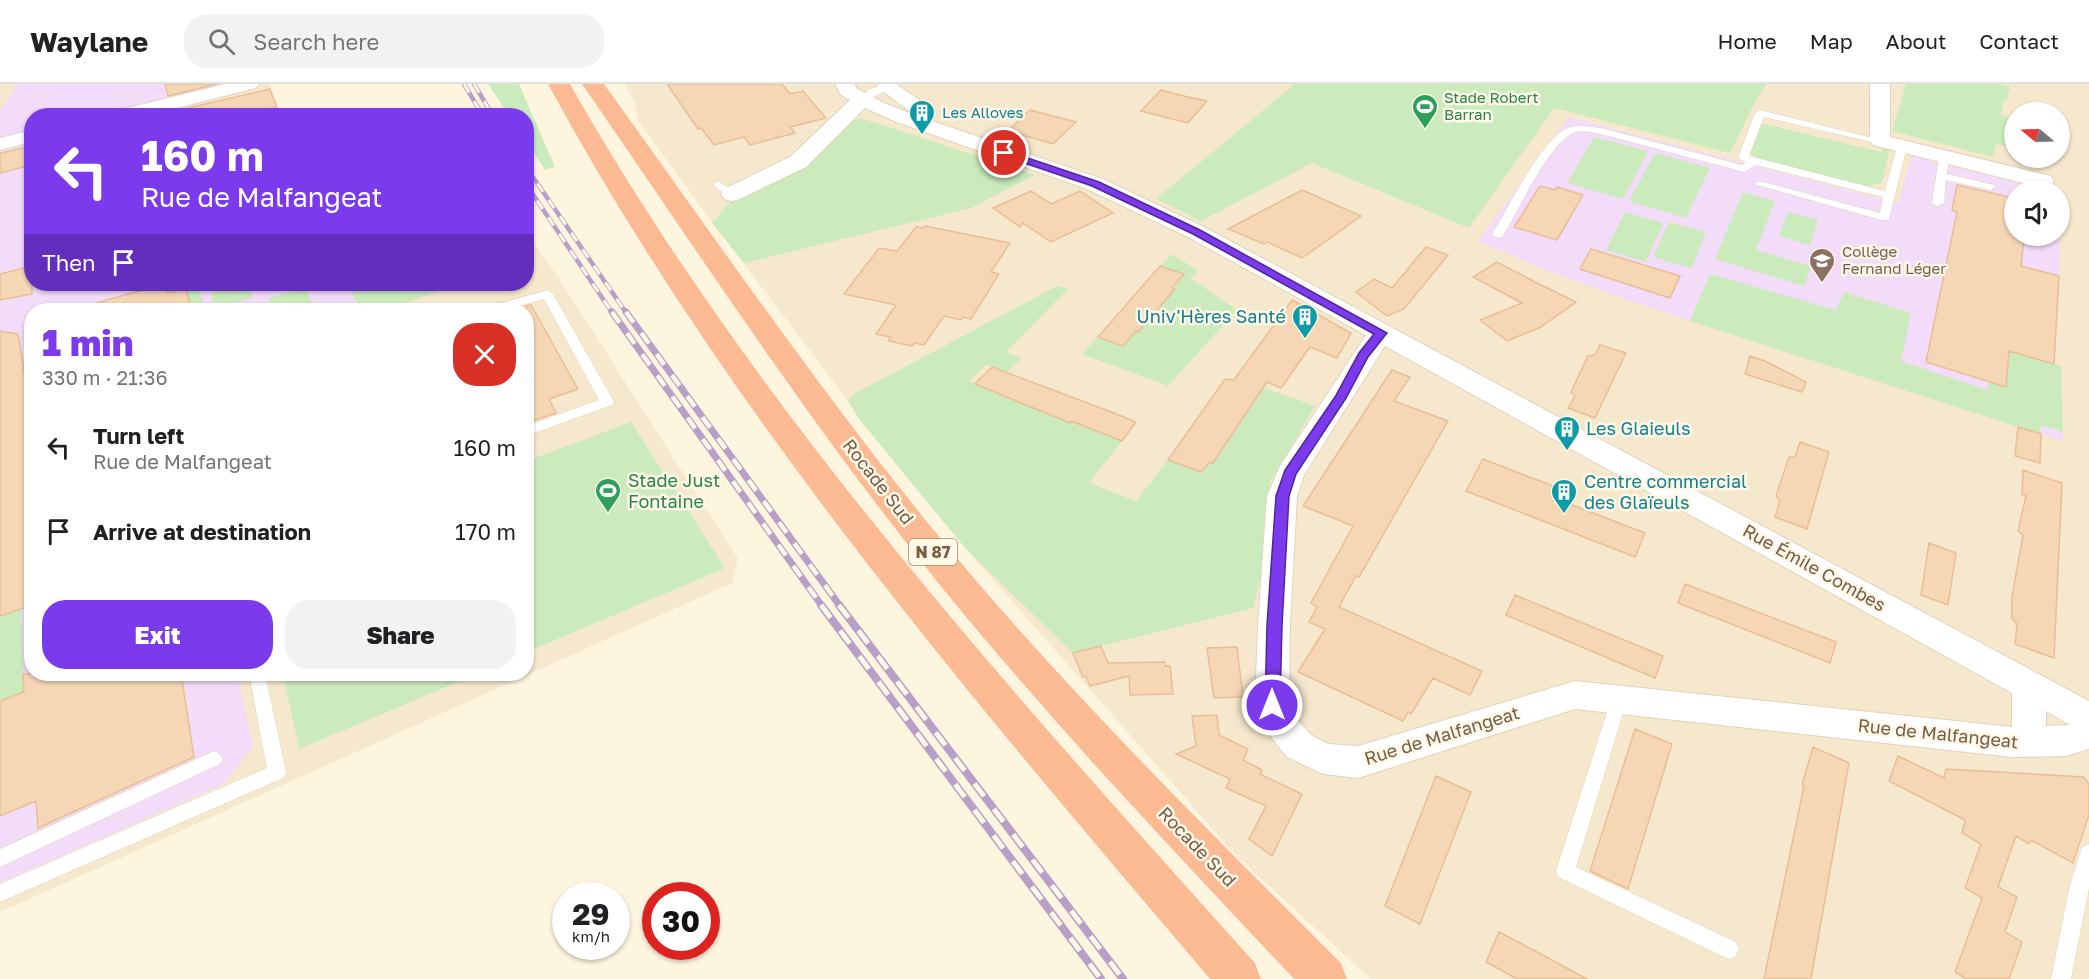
<!DOCTYPE html>
<meta charset="utf-8">
<style>
:root{--surface:#fff;--page:#f2f2f2;--text:#202124;--muted:#757577;--line:#e0e0e0;--accent:#7c3aed}
body{margin:0;font-family:"Golos Text",sans-serif;background:var(--page);color:var(--text);height:100vh;display:flex;flex-direction:column;font-size:22px;white-space:nowrap}
*{box-sizing:border-box;margin:0}
p{font-size:20px;color:var(--muted)}
.icon{flex:none;width:33px;height:33px;fill:none;stroke:currentColor;stroke-width:2;stroke-linecap:round;stroke-linejoin:round}
.map{position:relative;flex:1;overflow:hidden}
.drawer{position:absolute;left:24px;top:219px;width:510px;height:378px;display:flex;flex-direction:column;background:var(--surface);border-radius:24px;box-shadow:0 2px 4px #0004}
.drawer>*{flex:none}
.top-card{position:absolute;left:24px;top:24px;width:510px;height:183px;border-radius:24px;box-shadow:0 2px 4px #0004;background:#7c3aed;color:#fff;overflow:hidden}
.needle{width:39px;rotate:289deg}
.fabs{position:absolute;left:2004px;top:18px;display:grid;gap:12px}
.fabs a{display:grid;place-items:center;width:66px;height:66px;border-radius:50%;background:var(--surface);box-shadow:0 2px 4px #0004;font-size:30px}
.speed{position:absolute;left:552px;top:798px;display:flex;gap:12px;font-size:30px;font-weight:700;text-align:center}
.speed>*{display:grid;place-content:center;width:78px;height:78px;border-radius:50%;background:var(--surface);box-shadow:0 2px 4px #0004;line-height:1}
.speed small{font-size:15px;font-weight:400}
.speed .limit{border:9px solid #d22;background:#fff;color:#111}
.pin{position:absolute;display:grid;place-items:center;width:51px;height:51px;color:#fff;margin:-26px;border:3px solid #fff;border-radius:50%;box-shadow:0 2px 6px #0007}
.me{position:absolute;width:66px;margin:-33px;rotate:0deg;stroke-linejoin:round;filter:drop-shadow(0 0 4px #0008)}
.turn{display:flex;align-items:center;gap:21px;height:126px;padding:0 18px;font-size:27px}
.turn .icon{width:78px;height:78px;stroke-width:2.5}
.turn b{display:block;font-size:42px;line-height:51px}
.then{display:flex;align-items:center;height:57px;padding:0 18px;background:#0003;gap:12px;font-size:22px}
.round{display:grid;place-items:center;flex:none;width:63px;height:63px;border-radius:24px;background:var(--page)}
.summary{display:flex;align-items:center;justify-content:space-between;height:102px;padding:0 18px}
h1{font-size:36px;font-weight:800;line-height:45px;color:var(--accent)}
.action{display:flex;gap:12px;margin-top:auto;padding:12px 18px}
.action a{flex:1;height:69px;border-radius:24px;background:var(--accent);color:#fff;font-size:24px;font-weight:800;line-height:69px;text-align:center}
.action a+a{background:var(--page);color:var(--text)}
ul{padding:0;list-style:none}
li{display:flex;align-items:center;gap:18px;height:84px;padding:0 18px}
li div{flex:1}
li b{display:block;font-size:22px}
li em{font-style:normal}
header{display:flex;align-items:center;gap:36px;box-sizing:border-box;height:84px;padding:0 30px;background:var(--surface);border-bottom:2px solid var(--line)}
header strong{font-size:28px}
nav{display:flex;gap:33px;margin-inline-start:auto;font-size:21px}
.search{width:420px;height:54px;background:var(--page);display:flex;align-items:center;gap:15px;box-sizing:border-box;padding:0 21px;border-radius:24px;color:var(--muted);font-size:22px}
.map>svg:first-child{display:block}
.residential{fill:#f6e8cd;fill-rule:evenodd}
.education{fill:#f2dcf9}
.green{fill:#cbebbd}
.building{fill:#f5d6b5;stroke:#e8be95;stroke-width:1.5}
.lines{fill:none;stroke-linecap:round;stroke-linejoin:round}
.lane-casing{stroke:#e2d2bb;stroke-width:1}
.street-casing{stroke:#e2d2bb;stroke-width:2}
.highway-casing{stroke:#fff;stroke-width:1}
.lane{fill:#fff;fill-rule:evenodd}
.street{fill:#fff;fill-rule:evenodd}
.highway{fill:#fcba92;fill-rule:evenodd}
.rail-far2-casing{stroke:#b99ec7;stroke-width:4.5}
.rail-far1-casing{stroke:#b99ec7;stroke-width:7}
.rail-casing{stroke:#b99ec7;stroke-width:8}
.rail-far2{stroke:#fff8e7;stroke-width:3;stroke-dasharray:10;stroke-linecap:butt}
.rail-far1{stroke:#fff8e7;stroke-width:4.5;stroke-dasharray:13;stroke-linecap:butt}
.rail{stroke:#fff8e7;stroke-width:5;stroke-dasharray:16;stroke-linecap:butt}
.route{fill:#7c3aed;stroke:#51269a;stroke-width:1.5}
.labels{text-anchor:middle;stroke-width:5;stroke-linejoin:round;paint-order:stroke}
.far-leisure-label{font-size:15px;fill:#27864d;stroke:#fff8e7;text-anchor:start}
.far-culture-label{font-size:15px;fill:#0d838f;stroke:#fff8e7;text-anchor:start}
.far-education-label{font-size:15px;fill:#785e54;stroke:#fff8e7;text-anchor:start}
.shield{fill:#fff8e7;stroke:#9e8b76;stroke-width:1.5}
.shield-label{font-size:16px;font-weight:bold;fill:#755c46}
.culture-label{font-size:18px;fill:#0d838f;stroke:#fff8e7;text-anchor:start}
.leisure-label{font-size:18px;fill:#27864d;stroke:#fff8e7;text-anchor:start}
.street-label{font-size:18px;fill:#755c46;stroke:#fff8e7}
</style>
<header>
<strong>Waylane</strong>
<div class="search"><svg class="icon" aria-label="search" viewBox="0 0 24 24"><circle cx="10" cy="10" r="6"/><path d="M15 15l6 6"/></svg>Search here</div>
<nav><a>Home</a><a>Map</a><a>About</a><a>Contact</a></nav>
</header>
<div class="map">
<svg width="2089" height="895" viewBox="0 0 2089 895">
<rect width="100%" height="100%" fill="#fef5df"/>
<path class="residential" d="M0,0h269l10,31 -247,1v168h494l1,-50 31,43 180,282 -6,24 -732,329zM32,226h494v364h-494z
M624,0h1465v895h-718l-133,-121 -272,-309 -107,-130 -11,-18 -136,-179 -74,-101 -4,-21zM2014,28h46v46h-46zM2014,106h46v46h-46z"/>
<path class="education" d="M17,0h209l-133,31 -61,1 -1,14 -31,7v-25z
M1569,33l329,86 14,-48 17,4 6,5 16,4v-4l73,19 20,7h-30v46h45v40l-5,88 7,2 2,75 -430,-139 -92,-34 -63,-27z
M31,59l1,141h316l12,26h-328v364h205l16,72 -29,38 -224,99v-733z"/>
<path class="green" d="M488,0h31l36,83 -10,3 -18,-28 -1,-26 -17,-1z
M1295,0h472l-13,20 -24,49 -176,-45 -85,120 -157,-65 -111,58 -45,-22z
M1906,0h93l11,3 -3,13h-3l-3,15 13,4v29l-18,-4 -3,13 -101,-26z
M861,34l174,57 -64,33 -227,55 -32,-40 24,-28 78,-35 38,-39z
M1764,40l117,28 2,-5 6,3 -7,33 -16,3 -108,-28 -10,-6 13,-26z
M1594,53l54,14 -25,48 -56,-16z
M1655,69l55,15 -24,50 -57,-17z
M1743,108l32,9 -19,49 55,16 -7,20 -89,-27z
M1625,128l38,11 -17,39 -40,-12z
M1788,128l30,8 -8,25 -31,-9z
M1669,138l37,10 -14,36 -39,-11z
M1171,170l28,17 -9,7 47,32 -69,76 -86,-32 16,-17 25,9 40,-47 3,1 18,-26 -24,-8z
M1710,190l126,36 8,-18 67,21 -10,48 86,29 2,-8 17,5 4,-37 51,16 2,66 -22,-7 -1,9 -350,-113z
M165,200h33l7,26h-14l-5,-22 -19,5z
M231,200h18l4,13 -38,12 -5,-19z
M348,200h110l1,1 -75,25h-24z
M1057,202l11,3 -62,63 15,6 -14,14 -21,-7 -17,16 27,13 126,47 -33,42 47,18 33,-42 33,13 8,-10h3l41,-59 5,-14h9l47,17 -45,76 -9,93 -8,33 -180,45 -107,-104 -107,-130 -11,-18 6,-7z
M306,203l7,19 -15,4h-25l-4,-12z
M631,338l94,146 -198,84v-191z
M21,525l3,83 -24,9v-85z
M283,590h194l-178,75z"/>
<path class="building" d="M165,0h51l-48,12z
M667,0h115l8,10 13,-3 23,27 -36,9 5,6 -45,12 -6,-8 -30,8 -13,-17 -3,1z
M270,5l7,18 -33,9h-73l-1,-4z
M1161,6l23,6 23,5 -19,22 -47,-12z
M1030,26l46,12 -23,22 -45,-13z
M32,62v19l-32,8v-20z
M1957,101l57,13v38l10,3 -3,27 38,10 -5,88 -45,-13 -3,36 -80,-25 31,-150 -5,-2z
M1540,102l15,4 2,-3 26,8 -26,45 -43,-13z
M1302,106l59,26 -59,42 -35,-16 -3,2 -36,-15z
M1031,107l20,13 29,-13 33,22 -62,29 -28,-19 -3,4 -27,-19z
M925,142l85,17 -19,29 8,2 -28,45 -8,-2 -2,3 -17,-4 -20,29 -9,-2 -3,3 -23,-5 1,-4 -14,-3 20,-29 -52,-11 35,-46 18,3 19,-24 7,1z
M1426,163l22,8 -44,54 -17,7 -31,-24 18,-13 18,9z
M1591,165l89,27 -10,22 -90,-29z
M1497,178l38,20 41,20 -35,25 -34,14 -27,-21 42,-17 -49,-26z
M32,182v28l-32,6v-26z
M1160,182l24,8 -12,14 3,1 -37,43 -2,-1 -13,15 -25,-9z
M164,200l3,9 19,-5 5,22h-101l-1,-5z
M1292,216l59,33 -14,25 -27,-11 -29,41 -14,-6 -54,81 -3,-1 -9,10 -33,-12 57,-81 9,1z
M531,221l47,84 -29,10 7,14 -30,10v-117z
M0,247l18,3 10,60 4,-2v213l-32,11z
M1600,261l26,8 -31,65 -27,-10 7,-12 -4,-4 17,-36 7,-1z
M1750,272l15,5 41,21 -4,10 -57,-18z
M992,283l122,46 22,9 -14,19 -51,-20 -1,2 -95,-39z
M1392,286l18,7 -16,24 54,20 -89,156 -3,-1 -17,31 143,64 -12,24 -37,-17 -22,36 -3,-2 -5,9 -105,-49 27,-43 -16,-7 8,-15 -6,-4 42,-77 -50,-20z
M2018,343l23,7 -1,29 -25,-7z
M1800,358l29,10 -22,77 -32,-12 5,-16 -4,-5 13,-39h6z
M1483,375l75,29 -4,10 91,35 -10,24 -169,-66z
M2023,386l39,13 -8,175 -39,-14 2,-20 -5,-5v-22l11,-62 -5,-4 8,-35 -4,-1z
M1929,459l27,10 -8,52 -27,-10z
M1685,500l151,58 -6,21 -152,-60z
M1515,511l148,61 -8,22 -149,-63z
M1101,562l7,17 57,-1v4h5l3,28 -43,1 -1,-19 -39,10 -4,-10 -3,1 -10,-24z
M1237,563l6,50 -29,1 -7,-50z
M23,590h158l13,83 -156,71 -2,-27 -36,15v-115l24,-9z
M1217,631l2,20 29,14 -5,11 19,10 -2,4 42,20 -30,62 -23,-17 17,-33 -40,-18 4,-9 -54,-25 20,-8 -4,-30z
M1635,645l37,15 -44,145 -38,-18z
M1813,663l36,16 -38,216h-47l40,-193 -2,-1z
M1898,672l46,22 2,-9 138,8 5,7v31l-16,48 -42,-23 -2,4 -13,-8 -18,51 19,10 -12,35 17,10 -13,37h-43l-11,-7 27,-74 -17,-10 16,-44 -19,-11 3,-13 -76,-39z
M1436,692l35,16 -51,132 -35,-18z
M1499,848l38,20 50,27h-70l-31,-17z"/>
<g class="lines">
<defs>
<path id="lane" d="M887,0l5,3c-8,6 -17,7 -26,15l-9,-2 13,-11z
M1760,26l125,31 -5,3 -116,-27 -15,39 136,35 12,-45 9,-2 1,2 -18,74h-8l-127,-36 5,-3 121,32 3,-16 -127,-32 -12,7 -143,-38c-9,-1 -20,-5 -28,-1 -27,14 -54,78 -71,104l-4,1 -6,-3c15,-25 50,-97 76,-107 11,-4 22,-1 33,0l141,37 4,-3 -8,-4 17,-45z
M1944,70l5,3 -2,17 47,11 1,2 -5,3 -44,-10 -2,23 -6,3 -4,-1 -2,-2 7,-46z
M718,97l18,11v4h-8l-14,-10 -1,-2z
M547,206l6,4 61,108 -2,3 -86,31v-10l73,-26 -55,-101 -40,11h-18l2,-3z
M249,590h16l21,98 -3,6 -283,124v-18l267,-116z
M1619,609l6,2 2,5 -51,167 160,75 3,7 -3,7 -7,3 -7,-3 -164,-79 -2,-6 55,-171 2,-5z
M214,667l6,3 3,5 -3,5 -220,103v-18z
M2089,760v44l-18,91h-20l19,-94 12,-38z"/>
<path id="street" d="M225,0h34l-3,4 -111,28h-37l3,-4z
M835,0h20l1,4 28,15 31,12 -38,-28 2,-3h17l38,26 3,4 -3,4 -5,2 174,59 101,48 885,474v48l-22,7 -55,1 -437,-48 -217,69 -35,-4 -36,-17 -16,-20 -16,-32 3,-80 9,-129 13,-30 86,-131 -178,-98 -101,-48 -193,-68 -29,-13 -59,59 -66,32 -8,2 -8,-2 -3,-5 3,-5 66,-32 60,-57 -9,-5zM1385,262l627,347v34l-437,-46 -217,65 -30,-2 -17,-9 -16,-18 -6,-12 1,-80 7,-129 7,-21zM2046,627l24,14 -24,1z
M1870,0h20v53l161,39 3,5 -3,5 -8,2 -170,-43 -3,-4z
M32,46v12l-32,8v-12z"/>
<path id="highway" d="M548,0h22c184,324 437,603 685,879l6,16h-51c-240,-282 -485,-568 -662,-895z
M582,0h22c109,151 215,306 333,450 125,152 265,290 404,429l6,16h-53c-130,-138 -261,-276 -379,-425 -119,-151 -224,-312 -333,-470z"/>
</defs>
<use href="#lane" class="lane-casing"/>
<use href="#street" class="street-casing"/>
<use href="#highway" class="highway-casing"/>
<use href="#lane" class="lane"/>
<use href="#street" class="street"/>
<use href="#highway" class="highway"/>
<defs>
<path id="rail-far2" d="M464,0l19,32
M474,0l19,32
M526,83l101,147
M526,100l87,130"/>
<path id="rail-far1" d="M612,228l210,294
M626,228l214,294"/>
<path id="rail" d="M821,521l280,374
M839,521l284,374"/>
</defs>
<use href="#rail-far2" class="rail-far2-casing"/>
<use href="#rail-far1" class="rail-far1-casing"/>
<use href="#rail" class="rail-casing"/>
<use href="#rail-far2" class="rail-far2"/>
<use href="#rail-far1" class="rail-far1"/>
<use href="#rail" class="rail"/>
</g>
<path class="route" d="M1001,67h6l92,31 101,48 187,103 -19,24 -22,41 -50,76 -7,22 -7,129 -2,80 -2,4 -6,2 -5,-2 -2,-4 2,-80 9,-129 9,-26 50,-73 24,-44 15,-19 -181,-100 -101,-48 -91,-31z"/>
<defs>
<symbol id="stadium-pin" viewBox="-11 -11 22 30"><path d="M0 17L-7.5 6A9.5 9.5 0 1 1 7.5 6Z" fill="#2e9e5b" stroke="#fff8e7"/><path d="M0-5a6.5 5 0 1 0 0 10a6.5 5 0 1 0 0-10ZM-3.5-1.8h7v3.6h-7Z" fill="#fff"/></symbol>
<symbol id="building-pin" viewBox="-11 -11 22 30"><path d="M0 17L-7.5 6A9.5 9.5 0 1 1 7.5 6Z" fill="#0f9aa8" stroke="#fff8e7"/><path d="M-4-6H4V6H1V3H-1V6H-4ZM-2.5-4.3h1.7v1.8h-1.7ZM.8-4.3h1.7v1.8H.8ZM-2.5-1h1.7V.8h-1.7ZM.8-1h1.7V.8H.8Z" fill="#fff"/></symbol>
<symbol id="school-pin" viewBox="-11 -11 22 30"><path d="M0 17L-7.5 6A9.5 9.5 0 1 1 7.5 6Z" fill="#8d6e63" stroke="#fff8e7"/><path d="M0-5L7-2L0 1L-7-2ZM-4 1L0 2.5L4 1V4Q0 6-4 4Z" fill="#fff"/></symbol>
</defs>
<g fill-rule="evenodd">
<use href="#stadium-pin" x="1410" y="8" width="30" height="40"/>
<use href="#building-pin" x="907" y="14" width="30" height="40"/>
<use href="#school-pin" x="1807" y="162" width="30" height="40"/>
<use href="#building-pin" x="1290" y="218" width="30" height="40"/>
<use href="#building-pin" x="1552" y="330" width="30" height="40"/>
<use href="#stadium-pin" x="593" y="392" width="30" height="40"/>
<use href="#building-pin" x="1549" y="393" width="30" height="40"/>
</g>
<g class="labels">
<g class="far-leisure-label">
<text x="1444" y="19">Stade Robert<tspan x="1444" dy="17">Barran</tspan></text>
</g>
<g class="far-culture-label">
<text x="942" y="34">Les Alloves</text>
</g>
<g class="far-education-label">
<text x="1842" y="173">Collège<tspan x="1842" dy="17">Fernand Léger</tspan></text>
</g>
<rect class="shield" x="909" y="455" width="48" height="26" rx="4.5"/>
<g class="shield-label">
<text x="933" y="474">N 87</text>
</g>
<g class="culture-label">
<text x="1286" y="239" text-anchor="end">Univ'Hères Santé</text>
<text x="1586" y="351">Les Glaieuls</text>
<text x="1584" y="404">Centre commercial<tspan x="1584" dy="21">des Glaïeuls</tspan></text>
</g>
<g class="leisure-label">
<text x="628" y="403">Stade Just<tspan x="628" dy="21">Fontaine</tspan></text>
</g>
<g class="street-label">
<text transform="translate(878 398) rotate(52)" y="6">Rocade Sud</text>
<text transform="translate(1814 484) rotate(29)" y="6">Rue Émile Combes</text>
<text transform="translate(1938 650) rotate(6)" y="6">Rue de Malfangeat</text>
<text transform="translate(1442 652) rotate(-17)" y="6">Rue de Malfangeat</text>
<text transform="translate(1197 763) rotate(46)" y="6">Rocade Sud</text>
</g>
</g>
</svg>
<div class="fabs">
<a><svg class="needle" viewBox="-14 -14 28 28"><path d="M0-13l5 13h-10z" fill="#e53935"/><path d="M0 13l5-13h-10z" fill="#757577"/></svg></a>
<a><svg class="icon" aria-label="sound" viewBox="0 0 24 24"><path d="M4 9h4l5-4v14l-5-4H4zM17 9q2 3 0 6"/></svg></a>
</div>
<div class="speed"><div>29<small>km/h</small></div><div class="limit">30</div></div>
<div class="pin" style="left:1004px;top:69px;background:#d93025"><svg class="icon" aria-label="arrive" viewBox="0 0 24 24"><path d="M6 21V4h12l-3 4 3 4H6"/></svg></div>
<svg class="me" style="left:1272px;top:621px" viewBox="-20 -20 40 40"><circle r="17" fill="#7c3aed" stroke="#fff" stroke-width="3"/><path d="M0-11L8 9 0 5-8 9z" fill="#fff"/></svg>
<div class="top-card">
<div class="turn"><svg class="icon" aria-label="left" viewBox="0 0 24 24"><path d="M17 20v-9H6M10 6l-5 5 5 5"/></svg><div><b>160 m</b>Rue de Malfangeat</div></div>
<div class="then">Then<svg class="icon" aria-label="arrive" viewBox="0 0 24 24"><path d="M6 21V4h12l-3 4 3 4H6"/></svg></div>
</div>
<section class="drawer">
<div class="summary"><div><h1>1 min</h1><p>330 m · 21:36</p></div><a class="round" style="background:#d93025;color:#fff"><svg class="icon" aria-label="close" viewBox="0 0 24 24"><path d="M6 6l12 12M18 6L6 18"/></svg></a></div>
<ul>
<li><svg class="icon" aria-label="left" viewBox="0 0 24 24"><path d="M17 20v-9H6M10 6l-5 5 5 5"/></svg><div><b>Turn left</b><p>Rue de Malfangeat</p></div><em>160 m</em></li>
<li><svg class="icon" aria-label="arrive" viewBox="0 0 24 24"><path d="M6 21V4h12l-3 4 3 4H6"/></svg><div><b>Arrive at destination</b></div><em>170 m</em></li>
</ul>
<div class="action"><a>Exit</a><a>Share</a></div>
</section>
</div>
